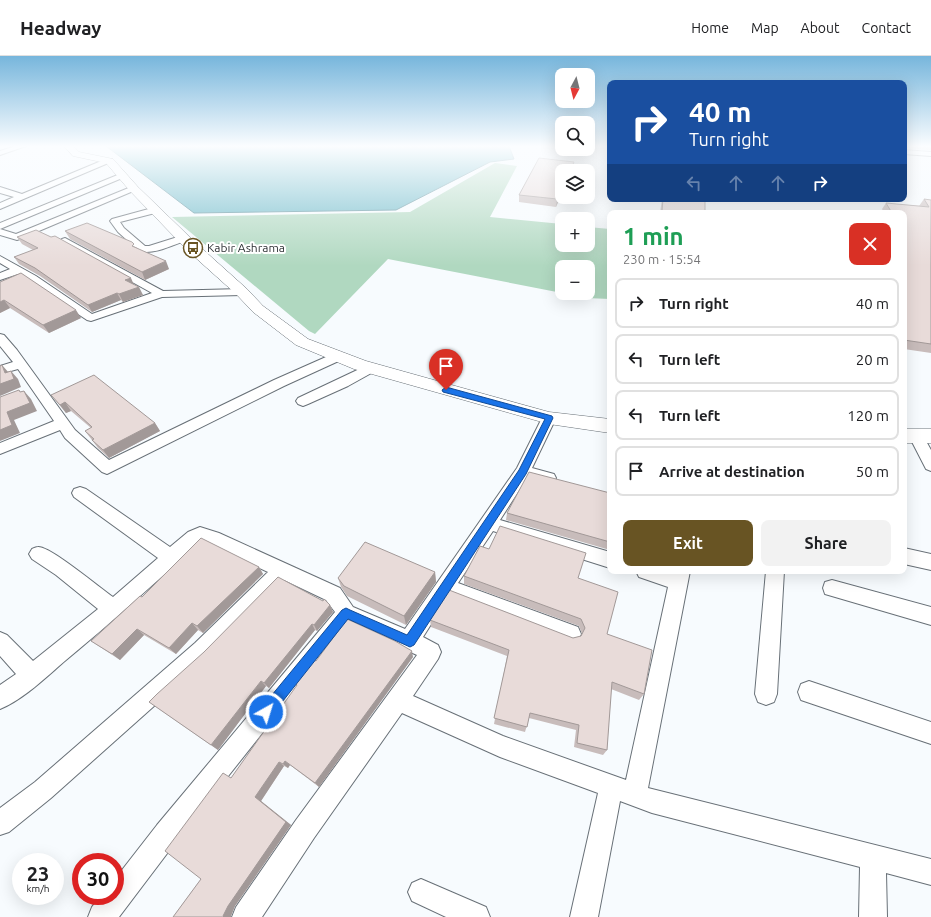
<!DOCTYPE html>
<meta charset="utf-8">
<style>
:root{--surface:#fff;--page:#f2f2f2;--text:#202124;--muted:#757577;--line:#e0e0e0;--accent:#685423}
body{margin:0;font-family:Ubuntu,sans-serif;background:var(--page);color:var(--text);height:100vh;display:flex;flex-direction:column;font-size:15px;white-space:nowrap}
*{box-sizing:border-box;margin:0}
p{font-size:13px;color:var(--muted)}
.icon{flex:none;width:22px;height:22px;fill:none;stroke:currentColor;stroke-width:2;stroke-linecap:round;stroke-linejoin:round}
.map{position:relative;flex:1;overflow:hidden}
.side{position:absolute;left:607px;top:154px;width:300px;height:364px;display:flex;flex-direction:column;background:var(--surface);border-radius:8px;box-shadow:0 4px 16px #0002}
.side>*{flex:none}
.top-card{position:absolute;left:607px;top:24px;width:300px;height:122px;border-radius:8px;box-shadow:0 4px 16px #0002;background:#1a4fa0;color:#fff;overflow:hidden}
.needle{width:26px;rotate:187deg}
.buttons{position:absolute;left:555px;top:12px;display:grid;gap:8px}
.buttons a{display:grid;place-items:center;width:40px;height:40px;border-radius:8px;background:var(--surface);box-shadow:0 4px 16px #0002;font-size:20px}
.speed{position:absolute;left:12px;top:797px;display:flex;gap:8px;font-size:20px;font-weight:700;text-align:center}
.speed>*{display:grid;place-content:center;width:52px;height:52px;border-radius:50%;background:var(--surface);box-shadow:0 4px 16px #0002;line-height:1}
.speed small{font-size:10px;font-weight:400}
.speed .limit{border:6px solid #d22;background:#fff;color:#111}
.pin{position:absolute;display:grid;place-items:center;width:34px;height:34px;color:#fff;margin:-41px -17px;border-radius:50% 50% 50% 0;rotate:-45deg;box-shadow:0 0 4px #0007}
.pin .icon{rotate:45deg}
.me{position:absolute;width:44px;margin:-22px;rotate:39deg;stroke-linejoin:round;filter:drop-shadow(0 0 3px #0008)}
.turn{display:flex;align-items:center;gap:14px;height:84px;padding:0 16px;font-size:18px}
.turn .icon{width:52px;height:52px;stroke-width:2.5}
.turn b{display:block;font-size:28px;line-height:34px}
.lanes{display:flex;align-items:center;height:38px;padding:0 16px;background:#0003;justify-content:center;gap:20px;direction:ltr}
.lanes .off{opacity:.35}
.round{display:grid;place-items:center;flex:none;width:42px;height:42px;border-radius:8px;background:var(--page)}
.overview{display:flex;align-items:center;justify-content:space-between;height:68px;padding:0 16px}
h1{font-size:24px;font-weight:700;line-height:30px;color:#1e9e55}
.primary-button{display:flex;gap:8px;margin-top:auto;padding:8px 16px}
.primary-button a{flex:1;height:46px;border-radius:8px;background:var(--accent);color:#fff;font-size:16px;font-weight:700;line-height:46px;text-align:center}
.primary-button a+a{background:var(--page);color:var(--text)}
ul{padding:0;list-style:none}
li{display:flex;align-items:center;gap:12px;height:50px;margin:0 8px 6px;padding:0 8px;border:2px solid var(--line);border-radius:8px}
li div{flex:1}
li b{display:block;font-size:15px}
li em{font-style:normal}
header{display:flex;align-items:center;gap:24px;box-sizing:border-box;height:56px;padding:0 20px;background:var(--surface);border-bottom:1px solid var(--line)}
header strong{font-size:19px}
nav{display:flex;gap:22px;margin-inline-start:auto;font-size:14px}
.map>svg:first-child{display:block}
.green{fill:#b0d8c0}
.water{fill:#6fbac9;stroke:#5c919d}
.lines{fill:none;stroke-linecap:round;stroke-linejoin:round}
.minor-casing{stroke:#687077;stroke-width:2}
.tertiary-casing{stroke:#687077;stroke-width:1}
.minor{fill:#fff;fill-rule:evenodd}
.tertiary{fill:#fff;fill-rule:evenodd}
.wall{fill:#c8bcbb}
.shaded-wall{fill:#a29998}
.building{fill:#e8dbd9;stroke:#a29998}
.route{fill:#1a73e8;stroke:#114b97}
.labels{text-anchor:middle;stroke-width:4;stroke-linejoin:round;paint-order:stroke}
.far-poi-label{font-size:12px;fill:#2f3236;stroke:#fff;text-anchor:start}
</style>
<header>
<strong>Headway</strong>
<nav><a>Home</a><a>Map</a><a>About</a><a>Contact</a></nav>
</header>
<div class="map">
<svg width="931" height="861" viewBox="0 0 931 861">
<rect width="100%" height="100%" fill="#f7fbfe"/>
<path class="green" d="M495,107l22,3 -27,51 72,7v21h26v-18l22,2v70l-24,-1 -23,-5h25v-26h-26v26l-174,-34 -73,75 -6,-3 -137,-114 238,-5z"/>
<path class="water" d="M106,90h403l5,13 -24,3 -94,48 -202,3z"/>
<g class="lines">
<defs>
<path id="minor" d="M16,90h10l-26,9v-4z
M904,94l27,2v4l-27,-2z
M106,103h6l1,2 -113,48v-6l14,-6 -14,-4v-6l22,7z
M120,118h3l4,2 -127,53v-6z
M131,131h6l1,2 -118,50 -3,1 -17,-5v-6l16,5z
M156,151l4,3 -1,2 -39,10 4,6 21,18h4l35,-11 3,1 2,2 -2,2c-14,5 -33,15 -48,11l-21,-19 -8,-11 2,-2z
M65,182l98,53 79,-2 5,3 -5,3 -80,2 -71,24 -4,-1 -69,-46 -18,6v-7l10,-4 -10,-6v-7l36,20 56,38 60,-21 -90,-50 -2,-2 2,-2z
M0,278l4,1 13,15 58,80 34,30 165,-80 61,-27h8l2,3 -2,3 -59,27 -177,88 -5,-2 -37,-34 -5,-8 -60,24v-11l54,-22 -36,-52 -18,5v-8l13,-4 -13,-16z
M370,308l5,1 1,3 -1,3 -27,15 -40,18 -5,2 -5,-2 -2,-3 2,-3z
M549,357l5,2 2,3 -24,50 22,6 2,4 -2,4 -6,2 -21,-6 -27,42 110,32v16l-117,-37 -35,52 120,44 3,7 -3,7 -7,2 -122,-47 -26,41 15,8 3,7 -3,7 -25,37 90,40 123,44 42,-193 -29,-10 -3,-6h54l-42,217 283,71v26l-45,-12 1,44h-28l1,-50 -208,-54 -32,-12 -22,116h-28l28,-124 -98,-36 -98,-44 -88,125 -52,79h-30l4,-10 60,-87 121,-165 -68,-31 -174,219 -56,74h-31l4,-10 9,-11h14v-17l42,-54 178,-213 -9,-12 -42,-20 -75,77 -158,141 -42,34 -9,3v-27l35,-26 160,-139 73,-71 -60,-28 -8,-2c-44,40 -88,80 -134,118 -20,17 -42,39 -66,49v-24l16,-11 -16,-18v-24l7,3 26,26 65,-52 -42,-34 -24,-16 -3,-5 3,-5c2,-1 4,-2 6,-2 12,-1 62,41 75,50l45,-39 -84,-61 -2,-4 2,-4 6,-2 6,2 84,58 18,-15 12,-5 19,6 121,55 13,19 52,22 112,-161 25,-50 2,-3z
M916,375l5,1 10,18v21l-5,-2 -17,-33 2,-4z
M904,492l27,6v16l-27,-6z
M766,515h18l-7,123 -3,8 -8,3 -8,-3 -3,-8z
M832,524l99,27v18l-106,-31 -2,-6 2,-6z
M809,625l122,41v22l-130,-44 -3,-8 3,-8z
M421,823l65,28 4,10h-44l-34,-16 -4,-9 4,-9z"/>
<path id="tertiary" d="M64,90h9l6,6 34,7 25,28 60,58 49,44 16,17 45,33 58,22 100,28 83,23 61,7v14l-61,-9 -195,-55 -58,-24 -43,-33 -16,-17 -49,-44 -58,-60 -24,-28 -33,-7z
M904,373h27v14h-27z"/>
</defs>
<use href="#minor" class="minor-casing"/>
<use href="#tertiary" class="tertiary-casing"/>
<use href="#minor" class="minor"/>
<use href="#tertiary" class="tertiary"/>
</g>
<path class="wall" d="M904,90h27v4l-27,-2z
M574,106l-1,6 -17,39 -37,-5v-7z
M662,143h43v14h-45z
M924,143l7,1v153l-27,-4v-136h-20l-2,-4 4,-6 34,3h-1z
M65,175l71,16 33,22 -24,11 -75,-41z
M17,181l117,48 9,10 -20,7 -2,-2 -29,12 -52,-36 -21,-12 -5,-7 19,-7 -11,-6z
M0,226l81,36 -32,15 -39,-25 -10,5z
M51,339l104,28 5,8 -51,27 -11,-10 -13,-17 6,-3 -20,-17 -5,2z
M610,437v57l-104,-30 1,-7z
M259,511l4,7 -60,59 -5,-3 -22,24 -32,-19 -24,25 -20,-13 -9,-6 51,-44z
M435,516l1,10 -30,43 -59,-29 -6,-9 -3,-9z
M464,520l114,2 29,56 37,60 -5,6 -28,-11 -4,61 -4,5 -29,-8 2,-17 -47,-12 -4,14 -31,-8 13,-68 -76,-29 -1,-7 143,18 8,-2 1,-2 -3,-8 -115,-42z
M330,549l3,7 -16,19 -2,-1 -46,58 -3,-2 -48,64 -69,-48z
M413,601l-94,130 -29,-22 -2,3 -4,-2 -23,35 30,24 -56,81 -4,10 -58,1 28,-38 30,-101 66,-92 -2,-3 21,-22z"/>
<path class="shaded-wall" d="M574,106l-1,6 -1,3h-2z
M562,132v5l-6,14 1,-8z
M166,205l3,8 -24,11 -3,-8z
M131,222l3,7 -9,-5z
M139,231l4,8 -20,7 -4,-8z
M117,237l4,7 -29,12 -4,-7z
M4,244l6,8 -10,5v-11z
M76,254l5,8 -32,15 -6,-8z
M2,309l7,8 2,-2 7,8 3,8 -21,9v-12l5,-11z
M24,335l7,8 6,12 -23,9 6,13 -20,8v-11l7,-18z
M65,346l6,9 -5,2 -6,-8z
M155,367l5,8 -51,27 -6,-8z
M259,511l4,7 -60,59 -6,-7z
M435,516l1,10 -30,43 -2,-9z
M330,549l3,7 -16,19 -3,-6z
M192,567l6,7 -22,24 -7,-6z
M312,568l3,6 -46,58 -5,-5z
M137,573l7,6 -24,25 -8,-6z
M412,595l1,6 -94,130 -4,-4z
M261,625l5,5 -48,64 -7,-5z
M285,705l5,4 -2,3 -5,-4z
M279,706l5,4 -23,35 30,24 -56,81 -4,10v1h-7l-1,-1 32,-119z"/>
<path class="building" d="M539,102l35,4 -4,9h-8v17l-5,11 -38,-4z
M663,143h42v14h-22l-21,-2z
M924,143l7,1v144l-27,-4v-127h-12l-6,-10 43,4z
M87,167l45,19 2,2 -2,2 34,15 -24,11 -77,-41z
M36,174l15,7 4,-1 76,42 -6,2 14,7 -20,7 -2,-1 -29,12 -53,-37 -21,-11 24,-9 -21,-11z
M21,217l55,37 -33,15 -39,-25 -4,2v-20z
M2,309l3,8 6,-2 3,8 -14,5v-18z
M94,319l61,48 -52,27 -11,-10 2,-1 -9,-8 7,-4 -27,-25 -5,3 -9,-10z
M19,334l1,2 4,-1 6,12 -23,9 5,13 -12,5v-33z
M529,416l81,21v49l-103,-29z
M500,470l86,27 -8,25 40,14 -11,42 45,16 -8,44 -32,-12 -5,68 -30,-7 2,-18 -49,-12 -3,14 -33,-9 15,-68 -79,-30 19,-30 124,48 8,-2 4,-8 -4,-9 -117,-43 16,-30 9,3z
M201,482l58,29 -62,59 -5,-3 -23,25 -32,-19 -25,25 -21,-13 49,-45 2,1z
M365,486l70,30 -31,44 -60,-30 -6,-8z
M278,521l45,24 1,-2 6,6 -16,20 -2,-1 -48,59 -3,-2 -50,64 -62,-43 8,-8 47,-42z
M347,563l48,22 17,10 -97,132 -30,-22 -2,3 -4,-2 -24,35 31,25 -58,84 -5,10 1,1h-51l28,-38 -36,-28 58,-78 8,5 66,-93 -2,-2 19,-23 2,1z"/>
<linearGradient id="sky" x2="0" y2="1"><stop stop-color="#77b6dc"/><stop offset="0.43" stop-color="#fbfdff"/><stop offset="1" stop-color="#fbfdff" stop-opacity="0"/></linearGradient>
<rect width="931" height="210" fill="url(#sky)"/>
<path class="route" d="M446,331l106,29 1,2 -27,56 -112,171 -4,2 -62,-28 -77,97 -5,2 -4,-2 -2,-4 2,-5 80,-97 4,-2 4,2 57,25 112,-165 26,-51 -102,-27 -1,-2z"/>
<defs>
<symbol id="bus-ring" viewBox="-11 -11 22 22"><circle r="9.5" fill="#fff" stroke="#685423" stroke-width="1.5"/><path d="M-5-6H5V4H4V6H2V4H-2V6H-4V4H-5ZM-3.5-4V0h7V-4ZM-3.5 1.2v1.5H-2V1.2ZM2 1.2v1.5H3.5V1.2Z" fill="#685423"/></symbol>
</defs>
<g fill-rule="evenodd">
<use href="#bus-ring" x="182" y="181" width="22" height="22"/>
</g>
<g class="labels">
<g class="far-poi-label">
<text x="207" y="196">Kabir Ashrama</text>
</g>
</g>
</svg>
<div class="buttons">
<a><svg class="needle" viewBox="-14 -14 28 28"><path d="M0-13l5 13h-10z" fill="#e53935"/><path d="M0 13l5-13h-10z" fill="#757577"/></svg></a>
<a><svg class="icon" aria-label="search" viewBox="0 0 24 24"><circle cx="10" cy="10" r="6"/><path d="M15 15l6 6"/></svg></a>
<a><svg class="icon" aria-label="layers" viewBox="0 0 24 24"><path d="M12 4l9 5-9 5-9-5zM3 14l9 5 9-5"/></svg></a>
<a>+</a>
<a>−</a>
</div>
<div class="speed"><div>23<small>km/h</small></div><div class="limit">30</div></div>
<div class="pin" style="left:446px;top:334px;background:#d93025"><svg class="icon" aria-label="arrive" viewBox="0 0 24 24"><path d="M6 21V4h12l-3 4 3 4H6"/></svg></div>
<svg class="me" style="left:266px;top:656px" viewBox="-20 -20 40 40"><circle r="17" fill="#1a73e8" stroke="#fff" stroke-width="3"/><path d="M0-11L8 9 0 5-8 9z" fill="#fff"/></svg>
<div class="top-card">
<div class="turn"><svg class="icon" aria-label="right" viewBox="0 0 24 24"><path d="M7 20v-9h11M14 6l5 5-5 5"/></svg><div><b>40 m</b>Turn right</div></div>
<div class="lanes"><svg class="icon off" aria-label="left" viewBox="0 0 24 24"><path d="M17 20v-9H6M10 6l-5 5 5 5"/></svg><svg class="icon off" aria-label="ahead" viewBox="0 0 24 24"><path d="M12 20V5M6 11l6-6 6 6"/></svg><svg class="icon off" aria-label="ahead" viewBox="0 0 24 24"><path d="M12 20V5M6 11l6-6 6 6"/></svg><svg class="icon" aria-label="right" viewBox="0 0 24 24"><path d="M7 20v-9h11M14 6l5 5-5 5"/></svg></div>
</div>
<section class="side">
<div class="overview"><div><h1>1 min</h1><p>230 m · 15:54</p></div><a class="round" style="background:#d93025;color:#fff"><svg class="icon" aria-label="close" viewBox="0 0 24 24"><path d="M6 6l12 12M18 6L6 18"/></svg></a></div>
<ul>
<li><svg class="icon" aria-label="right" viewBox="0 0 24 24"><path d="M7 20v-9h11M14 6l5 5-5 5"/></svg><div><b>Turn right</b></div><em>40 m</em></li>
<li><svg class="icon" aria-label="left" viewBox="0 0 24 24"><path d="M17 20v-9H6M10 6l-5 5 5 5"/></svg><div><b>Turn left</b></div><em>20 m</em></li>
<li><svg class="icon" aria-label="left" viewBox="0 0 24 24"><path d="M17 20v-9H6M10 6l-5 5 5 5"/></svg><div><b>Turn left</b></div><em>120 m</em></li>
<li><svg class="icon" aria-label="arrive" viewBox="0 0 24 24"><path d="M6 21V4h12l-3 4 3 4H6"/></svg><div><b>Arrive at destination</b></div><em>50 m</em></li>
</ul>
<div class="primary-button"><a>Exit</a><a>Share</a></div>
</section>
</div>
